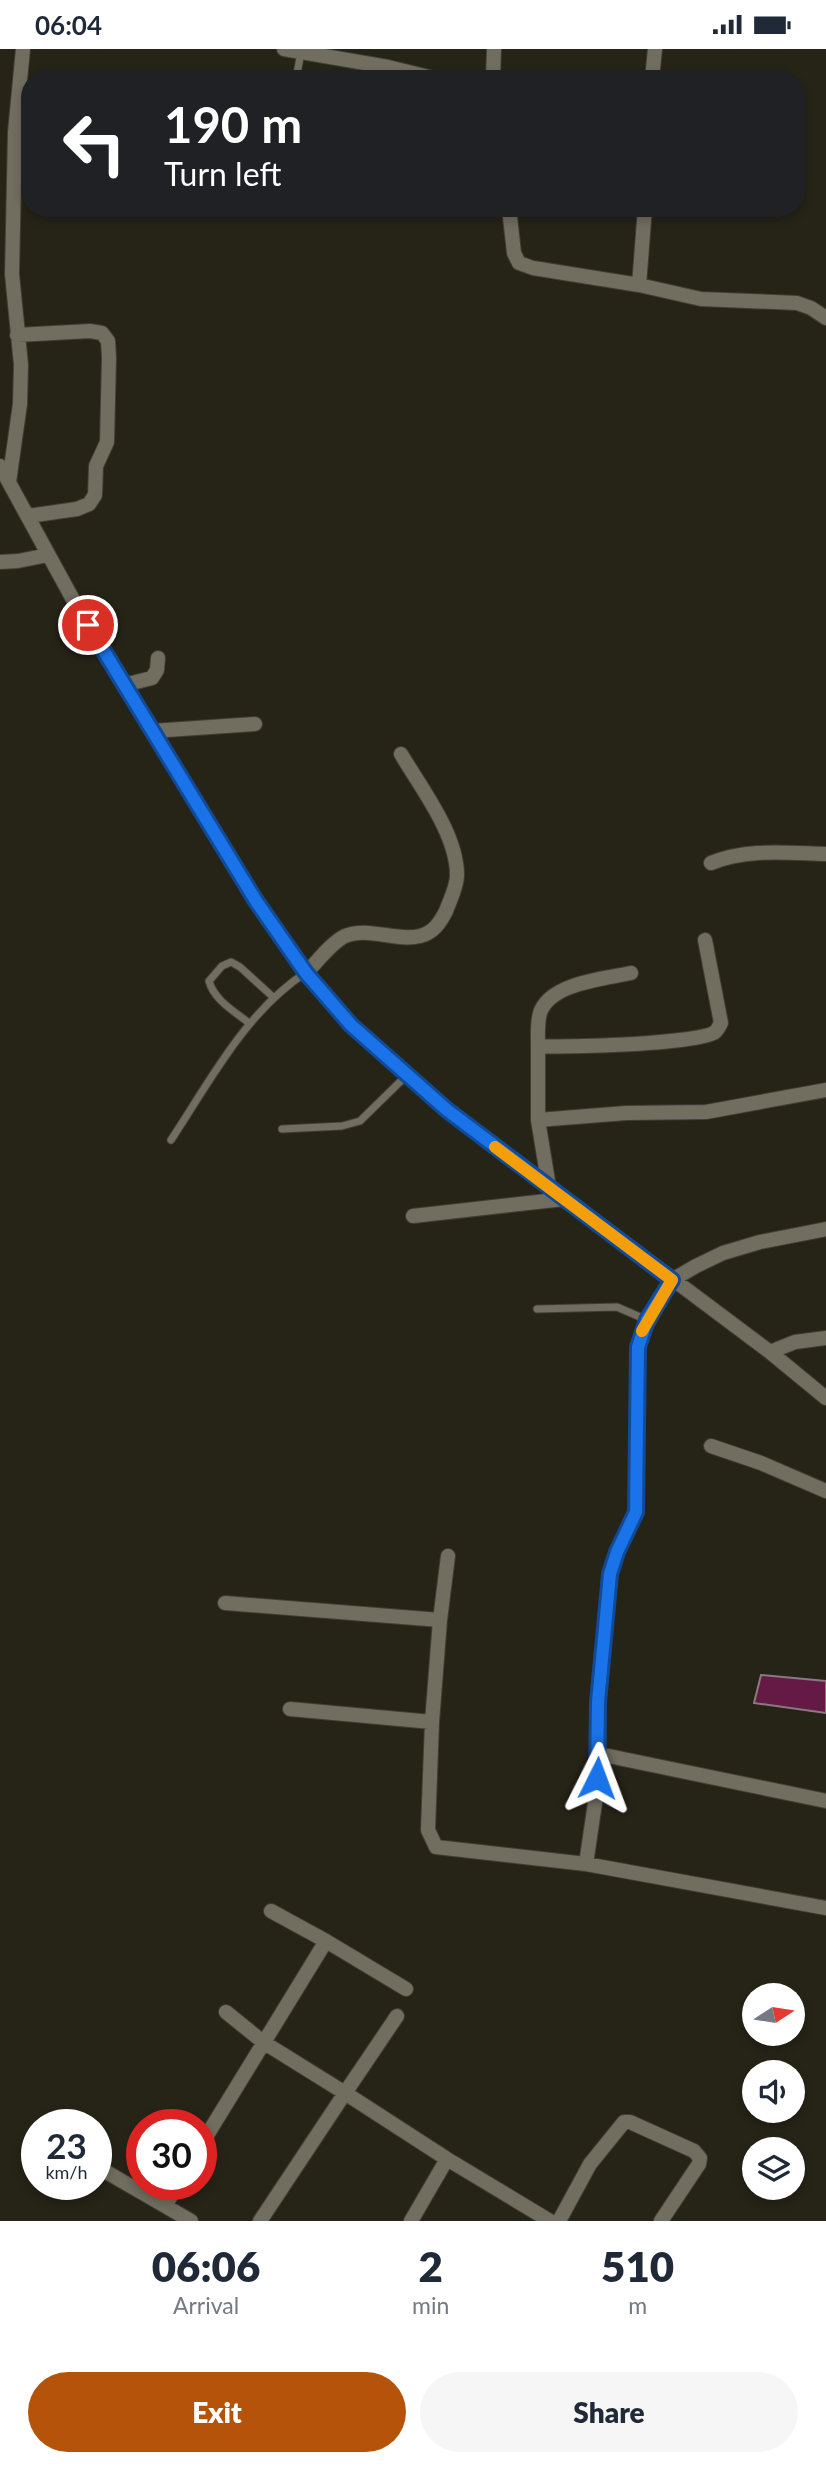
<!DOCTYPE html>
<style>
:root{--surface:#fff;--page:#f6f6f7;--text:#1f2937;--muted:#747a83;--accent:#b45309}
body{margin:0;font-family:Lato,sans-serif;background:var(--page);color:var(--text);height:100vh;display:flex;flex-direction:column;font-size:26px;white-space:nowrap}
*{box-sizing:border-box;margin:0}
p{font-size:23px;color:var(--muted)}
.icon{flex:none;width:38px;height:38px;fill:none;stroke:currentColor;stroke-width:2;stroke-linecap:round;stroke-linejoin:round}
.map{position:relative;height:2172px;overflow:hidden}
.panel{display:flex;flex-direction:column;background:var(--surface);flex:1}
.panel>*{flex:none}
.guide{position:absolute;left:21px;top:21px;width:784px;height:147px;border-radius:28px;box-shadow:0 4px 10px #0003;background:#202124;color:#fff;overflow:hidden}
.needle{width:46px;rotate:78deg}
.fabs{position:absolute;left:742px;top:1934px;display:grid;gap:14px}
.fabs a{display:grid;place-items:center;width:63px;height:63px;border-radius:50%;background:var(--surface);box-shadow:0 4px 10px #0003;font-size:35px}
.speed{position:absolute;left:21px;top:2060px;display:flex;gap:14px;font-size:35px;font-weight:700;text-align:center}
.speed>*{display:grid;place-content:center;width:91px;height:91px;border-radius:50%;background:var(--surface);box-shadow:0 4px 10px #0003;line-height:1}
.speed small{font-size:18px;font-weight:400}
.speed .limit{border:10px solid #d22;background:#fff;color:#111}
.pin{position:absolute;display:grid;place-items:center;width:60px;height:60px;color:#fff;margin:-30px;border:4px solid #fff;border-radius:50%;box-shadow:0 2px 7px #0007}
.me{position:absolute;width:77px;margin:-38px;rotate:3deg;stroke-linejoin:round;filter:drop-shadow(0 0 5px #0008)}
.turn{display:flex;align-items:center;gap:24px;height:147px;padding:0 28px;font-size:32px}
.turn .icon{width:91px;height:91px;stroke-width:2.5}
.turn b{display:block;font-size:49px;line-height:60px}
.eta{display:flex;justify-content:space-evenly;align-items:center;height:119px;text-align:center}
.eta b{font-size:42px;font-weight:800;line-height:49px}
.primary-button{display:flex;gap:14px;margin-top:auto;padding:14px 28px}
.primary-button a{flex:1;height:80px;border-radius:42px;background:var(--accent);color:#fff;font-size:28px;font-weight:800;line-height:80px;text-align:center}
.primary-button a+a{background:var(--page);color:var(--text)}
.status{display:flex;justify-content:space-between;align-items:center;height:49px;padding:0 35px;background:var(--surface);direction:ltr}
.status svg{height:19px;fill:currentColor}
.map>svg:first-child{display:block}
.building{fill:#651a45;stroke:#897a81;stroke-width:2}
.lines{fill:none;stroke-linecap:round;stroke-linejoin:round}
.service-casing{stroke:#413e36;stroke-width:9}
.minor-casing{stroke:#413e36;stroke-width:16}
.service{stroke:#716d5f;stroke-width:7}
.minor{stroke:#716d5f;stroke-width:14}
.route-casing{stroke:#114b97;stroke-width:18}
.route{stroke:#1a73e8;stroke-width:12}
.slow{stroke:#f59e0b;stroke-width:12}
</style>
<div class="status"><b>06:04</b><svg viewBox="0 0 49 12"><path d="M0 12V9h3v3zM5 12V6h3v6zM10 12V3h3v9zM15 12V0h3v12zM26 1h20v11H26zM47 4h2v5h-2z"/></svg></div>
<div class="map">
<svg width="826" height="2172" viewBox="0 0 826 2172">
<rect width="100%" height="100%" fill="#262317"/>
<path class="building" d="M761,1626l65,6v32l-72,-10z"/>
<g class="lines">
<defs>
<path id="service" d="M296,30l5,-27
M249,974c-15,-12 -35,-23 -40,-42l13,-15 9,-4 9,5 33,30
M282,1080l60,-3 18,-5 46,-45
M171,1091c39,-59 74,-127 134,-167
M537,1260l80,-2 30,13"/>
<path id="minor" d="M284,0l104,18 49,12
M493,30l1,-30
M652,30l3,-30
M509,159l5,45 5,10 14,5 106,17 62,14 96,4 14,5 15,10
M639,236l6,-77
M17,286l73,-4 12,2 6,8 1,17 -2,84 -11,24 -1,29 -6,9 -12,5 -49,7
M0,417l76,139 180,296 50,72 45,52 96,85 323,242 56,46
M9,433l11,-78 1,-39 -9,-91 3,-142 8,-83
M0,513l18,-1 30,-6
M124,636l28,-7 5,-8 1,-12
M152,682l103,-7
M711,814c36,-15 76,-10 115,-9
M306,924c11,-11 26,-31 39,-37 23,-10 51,6 75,0 13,-3 20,-13 26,-25 4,-11 11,-24 11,-36 0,-41 -36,-87 -56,-121
M538,997c0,-11 -1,-22 2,-33 10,-30 64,-34 91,-40
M538,1071l88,-7 80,-1 120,-22
M549,1138l-11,-67v-74c24,2 162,-2 177,-14 3,-2 4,-6 6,-9l-16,-83
M413,1167l151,-17
M826,1180l-66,13 -37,11 -27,13 -24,14 -30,53 -4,14 -1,22v143l-20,40 -7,23 -12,127 1,52 227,47
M770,1303l25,-10 31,-4
M711,1397l50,17 65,28
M448,1507l-8,64 -8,102 -4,108 8,17 150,17 240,44
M225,1554l215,17
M290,1660l142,13
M586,1815l9,-61 4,-49
M271,1862l55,30
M226,1963l37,30 82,51 -85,128
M397,1967l-52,77 102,66
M201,2096l125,-204 80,48
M96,2117l95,55
M165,2157l13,-22
M411,2172l36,-62 103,62
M559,2172l31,-57 34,-42h6l64,29 6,7 -1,6 -38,57"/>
</defs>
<use href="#service" class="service-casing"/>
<use href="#minor" class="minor-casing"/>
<use href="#service" class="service"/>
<use href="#minor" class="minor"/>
</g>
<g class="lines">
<defs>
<path id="route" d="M88,576l168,276 50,72 45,52 96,85 225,170 -25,40 -9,27 -2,165 -19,40 -7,22 -12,128 -1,76"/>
</defs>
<use href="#route" class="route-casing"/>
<use href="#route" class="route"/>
<path class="slow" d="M495,1098l177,133 -30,51"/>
</g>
</svg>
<div class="fabs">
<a><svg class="needle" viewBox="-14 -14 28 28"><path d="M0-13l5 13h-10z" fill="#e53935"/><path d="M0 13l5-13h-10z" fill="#747a83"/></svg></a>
<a><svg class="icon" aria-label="sound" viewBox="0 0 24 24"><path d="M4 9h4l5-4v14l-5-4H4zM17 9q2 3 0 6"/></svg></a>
<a><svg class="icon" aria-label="layers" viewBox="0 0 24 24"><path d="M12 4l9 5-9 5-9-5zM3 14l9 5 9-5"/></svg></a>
</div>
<div class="speed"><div>23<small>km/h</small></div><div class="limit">30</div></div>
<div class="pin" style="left:88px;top:576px;background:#d93025"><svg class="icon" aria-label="arrive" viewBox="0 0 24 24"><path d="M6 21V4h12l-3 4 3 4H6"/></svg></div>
<svg class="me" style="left:597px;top:1729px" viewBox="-20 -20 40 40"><path d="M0-17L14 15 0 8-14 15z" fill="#1a73e8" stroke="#fff" stroke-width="4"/></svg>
<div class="guide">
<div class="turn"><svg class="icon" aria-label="left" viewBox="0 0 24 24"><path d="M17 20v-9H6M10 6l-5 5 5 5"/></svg><div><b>190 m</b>Turn left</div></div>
</div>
</div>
<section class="panel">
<div class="eta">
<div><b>06:06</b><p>Arrival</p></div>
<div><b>2</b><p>min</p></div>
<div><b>510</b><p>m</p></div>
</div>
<div class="primary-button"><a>Exit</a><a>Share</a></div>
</section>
